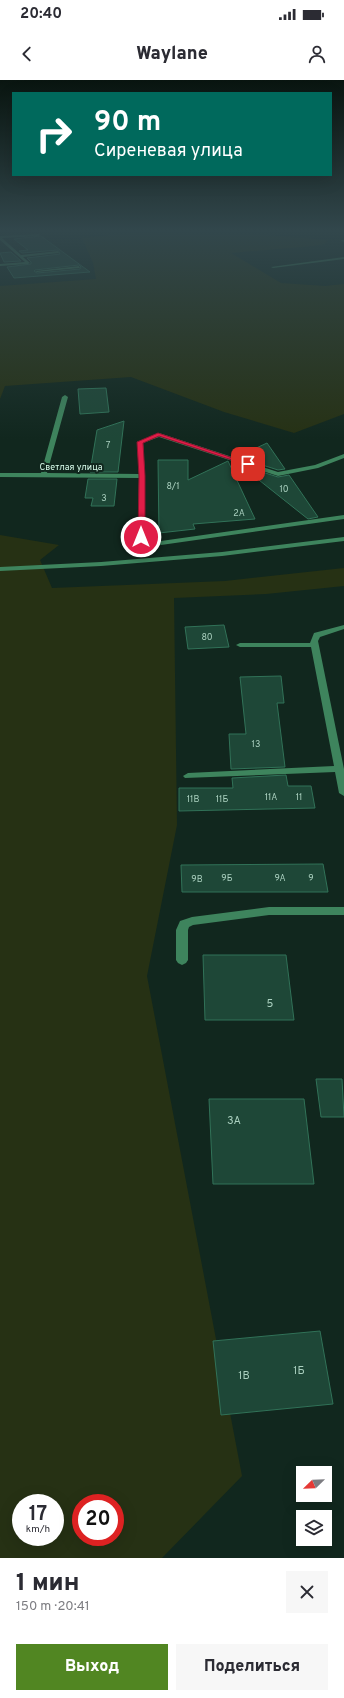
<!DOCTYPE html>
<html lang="ru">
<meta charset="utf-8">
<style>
:root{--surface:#fff;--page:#f7f7f7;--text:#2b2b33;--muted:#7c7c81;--accent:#518622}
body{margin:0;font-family:Overpass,sans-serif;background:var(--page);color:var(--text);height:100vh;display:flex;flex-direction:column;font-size:15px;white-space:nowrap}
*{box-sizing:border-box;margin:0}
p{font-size:13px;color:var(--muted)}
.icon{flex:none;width:22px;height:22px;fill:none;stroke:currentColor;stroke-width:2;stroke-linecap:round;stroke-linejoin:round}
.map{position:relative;height:1478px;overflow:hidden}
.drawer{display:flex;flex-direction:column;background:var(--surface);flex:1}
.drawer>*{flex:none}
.banner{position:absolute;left:12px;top:12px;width:320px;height:84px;border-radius:0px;box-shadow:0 4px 16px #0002;background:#00695c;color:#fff;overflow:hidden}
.needle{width:26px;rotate:247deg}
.controls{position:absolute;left:296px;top:1386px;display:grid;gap:8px}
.controls a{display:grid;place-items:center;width:36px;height:36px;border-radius:0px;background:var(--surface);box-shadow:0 4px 16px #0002;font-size:20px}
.speed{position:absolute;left:12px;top:1414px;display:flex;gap:8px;font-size:20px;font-weight:700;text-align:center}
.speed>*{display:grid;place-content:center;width:52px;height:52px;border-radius:50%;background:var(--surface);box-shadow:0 4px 16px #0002;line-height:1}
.speed small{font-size:10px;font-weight:400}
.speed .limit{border:6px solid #d22;background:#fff;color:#111}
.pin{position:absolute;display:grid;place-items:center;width:34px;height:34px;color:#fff;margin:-17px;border-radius:8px;box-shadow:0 2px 6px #0006}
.me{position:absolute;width:44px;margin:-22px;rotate:0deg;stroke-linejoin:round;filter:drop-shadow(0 0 3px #0008)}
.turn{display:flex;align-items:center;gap:14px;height:84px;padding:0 16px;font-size:18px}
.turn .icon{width:52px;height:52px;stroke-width:2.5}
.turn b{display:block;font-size:28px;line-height:34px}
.round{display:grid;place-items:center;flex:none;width:42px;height:42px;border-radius:0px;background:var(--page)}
.overview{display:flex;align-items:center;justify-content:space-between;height:68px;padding:0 16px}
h1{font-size:24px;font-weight:800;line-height:30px}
.primary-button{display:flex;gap:8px;margin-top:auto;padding:8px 16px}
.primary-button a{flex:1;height:46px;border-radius:0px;background:var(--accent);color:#fff;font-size:16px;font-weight:800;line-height:46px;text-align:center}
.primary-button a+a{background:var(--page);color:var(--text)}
.status{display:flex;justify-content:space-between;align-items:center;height:28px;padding:0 20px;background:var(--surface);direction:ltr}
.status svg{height:11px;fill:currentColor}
header{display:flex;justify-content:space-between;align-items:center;height:52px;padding:0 16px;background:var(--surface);font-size:18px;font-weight:800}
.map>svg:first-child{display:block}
.green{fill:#263114;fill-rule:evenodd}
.building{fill:#1e4737;stroke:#317258;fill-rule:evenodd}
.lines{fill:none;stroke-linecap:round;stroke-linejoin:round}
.minor{fill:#3e845d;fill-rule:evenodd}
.route{fill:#e11d48;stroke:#92132f}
.labels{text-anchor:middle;stroke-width:4;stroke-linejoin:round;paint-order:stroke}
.number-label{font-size:9px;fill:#aad0bf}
.far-street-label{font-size:9px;fill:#d9fdec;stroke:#11271e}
.near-number-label{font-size:11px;fill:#aad0bf}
</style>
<div class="status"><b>20:40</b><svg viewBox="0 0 49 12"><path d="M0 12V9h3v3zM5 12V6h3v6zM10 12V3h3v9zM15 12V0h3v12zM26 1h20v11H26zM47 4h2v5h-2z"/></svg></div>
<header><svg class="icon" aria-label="back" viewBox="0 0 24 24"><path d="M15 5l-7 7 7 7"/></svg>Waylane<svg class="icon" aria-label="person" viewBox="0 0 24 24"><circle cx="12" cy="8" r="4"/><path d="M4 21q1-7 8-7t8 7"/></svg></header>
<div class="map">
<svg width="344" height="1478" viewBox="0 0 344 1478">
<rect width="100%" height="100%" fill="#11271e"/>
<path class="green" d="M131,153l124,1 72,6 -2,4 -12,2 -82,7 50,30 44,3 19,-2v130l-50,19 -70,-21 -93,-35 -126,9 -5,13v-113l96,-7 -3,-16 -11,-25z
M0,455l59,10 -19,15 12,28 173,-7 119,-13v18l-78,8 -92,4 3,227 -30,151 95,500 -80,82h-162zM21,1423h34v34h-34zM81,1423h34v34h-34z"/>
<path class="building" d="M41,156l49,36 -76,6 -7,-11 24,-3v-2l-4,-4 33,-4 -2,-4 -36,3 -3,-2 9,-1 -14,-11zM79,185l2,2 -1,2 -43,4 -3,-2 1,-1z
M11,172l10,9 -17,1 -4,-9z
M106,308l3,24 -29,2 -2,-25z
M124,341l-6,51h-28l7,-42z
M267,363l18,26 -7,1 -41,-13z
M158,380h30v20l40,-19 27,58 -62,5 2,5 -36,4z
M240,385l38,12 11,-2 29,42 -10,2z
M88,399h29l-3,27h-23l2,-8h-8z
M224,545l5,22 -41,2 -3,-22z
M281,596l3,27h-7l8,64 -54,2 -2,-35h17l-6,-57z
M286,695l2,11h23l4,22 -136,3v-23h54l-1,-10z
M323,784l5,28h-146l-1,-27z
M203,875h83l8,65h-89z
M316,999h26l2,38h-23z
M209,1019h95l10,85h-101z
M320,1251l13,73 -112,11 -8,-74z"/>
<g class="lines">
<path class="minor" d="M40,154l-1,2 -37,2 19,17 37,-4 1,2 -36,4 7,6 -2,1 -28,2v-2l25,-2 -25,-22v-4z
M344,160v2l-3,-1 1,-1z
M344,177v2l-71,9 -2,-1z
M79,186l1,2 -43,4 -2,-1z
M65,315l3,2 -21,76 92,1 -2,-32 22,-9 119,39 37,-7 29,-11v4l-26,10 -40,8 -119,-39 -16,6 2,33 -1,60 17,5 183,-26v4l-183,26 -23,-8 1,-59 -139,-1v-4h41l21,-76z
M344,457v4l-122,15 -121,10 -101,5v-4l101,-5 121,-10z
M344,545v4l-24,8 -2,4 26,128v27l-5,-3 -4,-21 -150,6 -2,-2 5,-3 146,-7 -23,-119h-71l-4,-2 4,-2h70l4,-10z
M269,827h75v8h-75l-76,10 -4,2 -1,3v30l-2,3 -4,2 -4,-2 -2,-3v-30l4,-9 12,-4z"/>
</g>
<linearGradient id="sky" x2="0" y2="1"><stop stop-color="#091510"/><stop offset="0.42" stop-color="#32474c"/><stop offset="1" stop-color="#32474c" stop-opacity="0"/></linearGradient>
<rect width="344" height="359" fill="url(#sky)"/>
<path class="route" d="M158,353l93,31 -4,1 -88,-29 -16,7 2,33v61l-4,2 -3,-2 1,-61 -2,-34z"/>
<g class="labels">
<g class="number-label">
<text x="108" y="368">7</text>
<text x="173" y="409">8/1</text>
<text x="284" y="412">10</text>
<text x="104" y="421">3</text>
<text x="239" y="436">2А</text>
<text x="207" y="560">80</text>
<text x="256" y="667">13</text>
<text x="271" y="720">11А</text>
<text x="299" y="720">11</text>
<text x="193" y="722">11В</text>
<text x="222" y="722">11Б</text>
<text x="227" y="801">9Б</text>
<text x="280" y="801">9А</text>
<text x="311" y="801">9</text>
<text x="197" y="802">9В</text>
</g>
<g class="far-street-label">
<text x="71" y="390">Светлая улица</text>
</g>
<g class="near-number-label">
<text x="270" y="927">5</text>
<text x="234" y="1044">3А</text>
<text x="299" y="1294">1Б</text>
<text x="244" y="1299">1В</text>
</g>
</g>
</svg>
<div class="controls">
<a><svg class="needle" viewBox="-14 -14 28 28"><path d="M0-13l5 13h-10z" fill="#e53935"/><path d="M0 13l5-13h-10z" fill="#7c7c81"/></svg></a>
<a><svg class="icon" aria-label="layers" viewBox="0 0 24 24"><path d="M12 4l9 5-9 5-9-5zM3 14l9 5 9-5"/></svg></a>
</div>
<div class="speed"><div>17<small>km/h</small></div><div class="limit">20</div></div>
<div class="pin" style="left:248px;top:384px;background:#d93025"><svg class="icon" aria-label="arrive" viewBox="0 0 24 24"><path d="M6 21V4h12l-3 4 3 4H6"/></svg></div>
<svg class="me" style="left:141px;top:457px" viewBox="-20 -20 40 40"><circle r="17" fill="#e11d48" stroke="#fff" stroke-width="3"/><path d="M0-11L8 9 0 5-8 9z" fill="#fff"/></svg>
<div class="banner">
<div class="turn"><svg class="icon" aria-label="right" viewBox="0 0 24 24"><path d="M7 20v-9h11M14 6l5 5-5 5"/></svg><div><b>90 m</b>Сиреневая улица</div></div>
</div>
</div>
<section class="drawer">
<div class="overview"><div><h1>1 мин</h1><p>150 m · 20:41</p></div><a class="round"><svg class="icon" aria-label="close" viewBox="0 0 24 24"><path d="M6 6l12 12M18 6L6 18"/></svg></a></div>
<div class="primary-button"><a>Выход</a><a>Поделиться</a></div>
</section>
